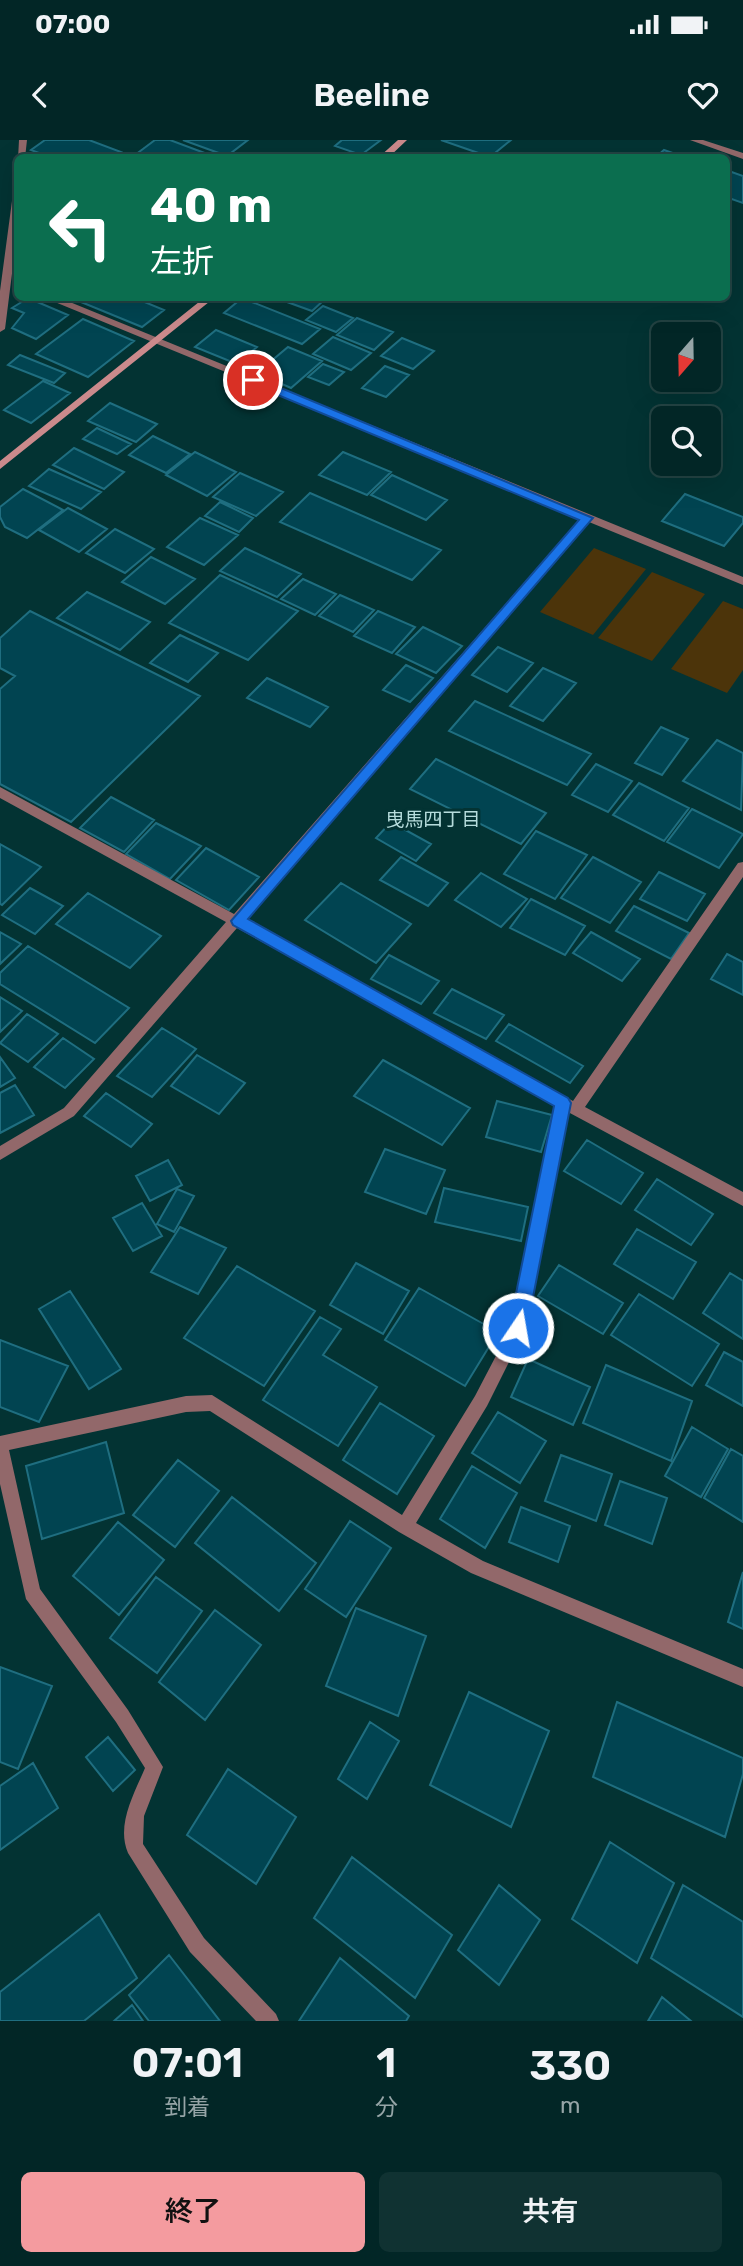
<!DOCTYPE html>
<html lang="ja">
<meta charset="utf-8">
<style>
:root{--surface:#022626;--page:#103232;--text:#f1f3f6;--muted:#96a5a7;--line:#234343;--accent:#f49b9f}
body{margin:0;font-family:Rubik,"Noto Sans JP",sans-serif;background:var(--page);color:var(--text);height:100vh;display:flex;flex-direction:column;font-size:26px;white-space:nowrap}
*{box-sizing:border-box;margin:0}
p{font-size:23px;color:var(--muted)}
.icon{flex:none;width:38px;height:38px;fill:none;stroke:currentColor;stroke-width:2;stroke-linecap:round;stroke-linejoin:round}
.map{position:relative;height:1881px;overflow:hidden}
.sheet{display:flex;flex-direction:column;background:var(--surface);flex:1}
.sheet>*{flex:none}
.banner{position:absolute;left:14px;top:14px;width:716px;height:147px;border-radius:10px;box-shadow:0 7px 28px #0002,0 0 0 2px var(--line);background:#0b6e4f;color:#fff;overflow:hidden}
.needle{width:46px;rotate:200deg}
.fabs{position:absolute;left:651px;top:182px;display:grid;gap:14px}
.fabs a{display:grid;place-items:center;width:70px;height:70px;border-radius:10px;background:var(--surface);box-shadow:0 7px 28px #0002,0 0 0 2px var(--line);font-size:35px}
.pin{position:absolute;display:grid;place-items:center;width:60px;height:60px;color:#fff;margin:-30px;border:4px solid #fff;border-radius:50%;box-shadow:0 2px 7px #0007}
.me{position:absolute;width:77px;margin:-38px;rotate:12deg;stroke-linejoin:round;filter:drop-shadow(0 0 5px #0008)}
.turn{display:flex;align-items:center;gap:24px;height:147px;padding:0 21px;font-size:32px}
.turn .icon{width:91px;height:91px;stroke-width:2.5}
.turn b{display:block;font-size:49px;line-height:60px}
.eta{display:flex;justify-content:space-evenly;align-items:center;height:119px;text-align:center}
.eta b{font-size:42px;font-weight:600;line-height:49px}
.button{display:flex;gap:14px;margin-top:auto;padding:14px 21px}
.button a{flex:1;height:80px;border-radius:10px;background:var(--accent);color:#111;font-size:28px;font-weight:600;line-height:80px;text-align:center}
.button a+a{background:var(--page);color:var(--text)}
.status{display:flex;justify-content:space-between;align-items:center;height:49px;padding:0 35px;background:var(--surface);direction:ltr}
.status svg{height:19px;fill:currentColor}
header{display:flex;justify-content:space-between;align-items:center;height:91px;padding:0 21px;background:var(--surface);font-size:32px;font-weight:600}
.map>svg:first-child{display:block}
.green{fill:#4c340a}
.building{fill:#014451;stroke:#1f6e80;stroke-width:2}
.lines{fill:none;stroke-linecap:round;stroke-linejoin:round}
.street{fill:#92686a;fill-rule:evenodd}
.secondary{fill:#cb8a8c;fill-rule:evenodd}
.route{fill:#1a73e8;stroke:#114b97;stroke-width:2}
.labels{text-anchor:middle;stroke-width:6;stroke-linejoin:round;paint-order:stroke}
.neighbourhood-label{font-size:19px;fill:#b6dcdc;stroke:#033333}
</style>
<div class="status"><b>07:00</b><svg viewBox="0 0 49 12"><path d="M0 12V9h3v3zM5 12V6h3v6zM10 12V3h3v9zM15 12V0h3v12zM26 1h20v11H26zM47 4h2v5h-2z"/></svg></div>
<header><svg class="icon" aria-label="back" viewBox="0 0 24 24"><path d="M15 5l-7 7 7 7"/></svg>Beeline<svg class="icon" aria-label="heart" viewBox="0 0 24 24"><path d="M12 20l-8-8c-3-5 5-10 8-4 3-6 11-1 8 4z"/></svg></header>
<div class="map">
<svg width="743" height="1881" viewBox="0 0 743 1881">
<rect width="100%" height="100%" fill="#033333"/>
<path class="green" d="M594,408l52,21 -53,66 -53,-23z
M652,432l53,22 -53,67 -54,-23z
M723,461l20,8v61l-16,23 -56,-24z"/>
<path class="building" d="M45,0h44l32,12 -8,6h-61l-21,-8z
M155,0h15l48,18h-87z
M183,0h65l-21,16z
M342,0h39l-20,15 -26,-9z
M441,0h70l-21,17z
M664,10l23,8h-32z
M726,30l17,6v27l-17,-6z
M28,158l40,17 -32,24 -24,-11 12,-15 -12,-5z
M87,158h48l29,12 -22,17 -61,-25z
M242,158l78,31 -18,15 -78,-31z
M276,158h44l5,1 -13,12z
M323,166l30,12 -17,14 -30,-12z
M357,178l36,14 -19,18 -37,-15z
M83,179l51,22 -46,36 -52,-23z
M216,190l41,17 -20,17 -42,-17z
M333,197l38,16 -20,17 -38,-16z
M402,198l32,13 -21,18 -32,-13z
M288,207l34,14 -31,27 -34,-15z
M20,215l45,18 -11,10 -46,-18z
M323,224l21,8 -15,13 -21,-8z
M385,226l24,9 -23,22 -24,-9z
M43,241l27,12 -39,30 -27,-13z
M110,263l47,21 -21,18 -48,-21z
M97,288l34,16 -14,10 -34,-15z
M153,296l37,18 -24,19 -37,-18z
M74,308l50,24 -20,17 -51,-24z
M195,312l41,20 -29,24 -41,-21z
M343,312l48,20 -24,23 -48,-20z
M49,329l52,23 -20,17 -52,-23z
M240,333l43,19 -27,24 -43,-19z
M392,335l55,25 -21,20 -55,-25z
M23,349l40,21 -36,28 -22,-11 -5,-10v-10z
M310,353l131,57 -29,30 -132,-58z
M685,354l58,23v6l-19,23 -62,-25z
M220,362l33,16 -14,14 -34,-16z
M68,368l39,21 -28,23 -40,-22z
M200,378l38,17 -34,30 -37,-18z
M115,389l39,20 -29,24 -39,-20z
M245,408l56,26 -24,23 -57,-26z
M151,417l44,22 -30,25 -43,-22z
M220,435l78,36 -50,49 -79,-37z
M303,439l33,15 -21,21 -34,-16z
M87,452l63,30 -30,28 -63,-32z
M340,455l34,15 -21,22 -34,-16z
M30,471l170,85 -129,126 -71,-38v-95l15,-13 -15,-8v-30z
M378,471l37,16 -23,26 -38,-17z
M423,487l39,19 -26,27 -40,-19z
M180,495l38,18 -30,29 -38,-19z
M498,507l35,16 -26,29 -35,-17z
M406,525l27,13 -23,24 -27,-12z
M543,528l33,15 -33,38 -33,-15z
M267,538l61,29 -18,20 -63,-29z
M475,561l116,53 -24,31 -118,-54z
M661,587l27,12 -26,36 -27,-12z
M717,600l26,13 -2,57 -58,-29z
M436,619l110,54 -25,31 -111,-55z
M596,624l36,17 -24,31 -36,-17z
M639,643l50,25 -25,33 -51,-26z
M111,657l43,23 -30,32 -44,-24z
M692,669l51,25 -24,34 -52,-26z
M391,682l40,22 -15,17 -40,-23z
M156,683l45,23 -31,33 -44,-25z
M536,691l51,24 -32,44 -51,-25z
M0,704l41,23 -39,38 -2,-1z
M206,708l53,29 -30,33 -53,-30z
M401,717l47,26 -20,23 -48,-26z
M593,717l48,25 -31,41 -49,-25z
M659,732l46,22 -18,27 -47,-22z
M481,733l46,26 -26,28 -46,-27z
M341,743l70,41 -35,39 -71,-43z
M30,748l33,18 -28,28 -33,-19z
M88,753l73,43 -31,32 -74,-44z
M531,759l54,27 -20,29 -55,-27z
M634,766l55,27 -18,26 -55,-28z
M0,792l21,12 -21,20z
M591,792l49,27 -18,22 -49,-28z
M28,806l101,62 -34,35 -95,-59v-11z
M727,814l16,8v33l-32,-16z
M389,815l50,26 -18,23 -50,-25z
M452,849l52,26 -18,24 -52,-26z
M0,857l22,14 -22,21z
M27,874l31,20 -30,28 -28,-19z
M509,884l74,42 -13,17 -74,-42z
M162,888l34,21 -44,48 -35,-21z
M63,898l31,21 -29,29 -31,-21z
M197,915l48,28 -26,31 -48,-28z
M0,917l15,21 -15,9z
M383,920l87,48 -28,37 -88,-49z
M15,945l19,30 -34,18v-40z
M106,953l46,31 -21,23 -47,-31z
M497,961l55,14 -11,37 -55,-15z
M587,1000l56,33 -22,31 -57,-33z
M385,1009l60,21 -19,44 -61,-22z
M168,1020l14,25 -32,16 -14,-25z
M657,1039l56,35 -22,31 -56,-35z
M444,1048l84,19 -7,34 -86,-19z
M177,1049l17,7 -20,36 -17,-8z
M142,1063l20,33 -29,15 -20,-33z
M180,1087l46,21 -28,46 -47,-22z
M637,1089l59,33 -23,37 -59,-35z
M356,1123l53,28 -26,43 -53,-29z
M559,1125l64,38 -20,31 -65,-38z
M237,1126l78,45 -51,75 -80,-48z
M730,1133l13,8v58l-40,-26z
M419,1148l79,44 -33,54 -80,-46z
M70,1151l51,78 -32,20 -50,-80z
M639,1154l80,50 -27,42 -81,-51z
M320,1177l21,12 -18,26 54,32 -39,59 -75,-46z
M0,1200l68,26 -29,56 -39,-15z
M724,1212l19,10v44l-37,-21z
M528,1219l62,28 -17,38 -62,-28z
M606,1225l86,36 -21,60 -88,-38z
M380,1263l54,33 -37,58 -54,-34z
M498,1272l48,29 -26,42 -48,-30z
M692,1287l36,22 -27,48 -36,-21z
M106,1302l18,71 -82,26 -16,-73z
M731,1309l12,7v66l-39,-24z
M561,1315l51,19 -16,47 -51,-20z
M178,1320l41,31 -44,56 -42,-32z
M472,1326l45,27 -32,55 -45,-29z
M620,1341l47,17 -15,46 -47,-19z
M232,1357l84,66 -37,48 -84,-68z
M521,1367l49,19 -12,36 -49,-20z
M350,1381l41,27 -45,69 -41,-28z
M118,1382l46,38 -45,55 -46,-39z
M743,1432v57l-15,-7z
M156,1437l46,34 -45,62 -47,-35z
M356,1468l70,28 -28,80 -72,-30z
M215,1470l46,35 -56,75 -46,-38z
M0,1527l52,19 -34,83 -18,-7z
M469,1552l80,39 -38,96 -81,-42z
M617,1562l126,56v16l-18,63 -132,-60z
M370,1582l29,19 -32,58 -29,-20z
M108,1597l27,33 -22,21 -27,-34z
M33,1623l25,45 -58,42v-64z
M228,1629l68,48 -40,67 -69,-49z
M610,1702l64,41 -37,80 -65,-44z
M352,1717l100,78 -37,63 -101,-80z
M499,1745l41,35 -41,65 -41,-35z
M683,1745l60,37v95l-92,-59z
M99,1774l38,64 -53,43h-84v-29z
M169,1815l51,66h-71l-20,-26z
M340,1818l69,58 -3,5h-107z
M662,1857l29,24h-43z
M132,1865l11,16h-29z"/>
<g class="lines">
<path class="street" d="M19,0h8l-2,18 -7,1z
M690,0h13l40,13v6z
M18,43v43l-13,103 -5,3v-41l14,-105z
M49,158h11l683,279v8l-154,-63 -345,398 329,181 165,-238 5,-1v15l-158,230 158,85v14l-175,-94 -42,216 -39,78 -71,117 67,38 260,108v18l-272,-114 -72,-41 -189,-121 -24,1 -177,38 31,139 88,121 35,57 -19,49 -1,28 61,94 72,76 3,7h-23l-66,-69 -62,-99c-12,-28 6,-59 17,-85l-29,-46 -90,-123 -26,-115v-48l186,-40 26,-1 190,120 73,-119 36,-69 45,-222 -319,-177 -163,188 -74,44v-14l64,-38 162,-186 -226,-124v-11l234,127 347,-396 -531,-218z"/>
<path class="secondary" d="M398,0h9l-19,18h-10z
M204,158h10l-214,171v-8z"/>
</g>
<path class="route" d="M249,238h8l336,140 -345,401 320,179 3,5 -44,225 -3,6 -6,2 -6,-2 -3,-6 45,-222 -321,-181 -2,-4 348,-401 -330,-137z"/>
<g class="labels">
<g class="neighbourhood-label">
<text x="433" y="686">曳馬四丁目</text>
</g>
</g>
</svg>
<div class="fabs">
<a><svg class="needle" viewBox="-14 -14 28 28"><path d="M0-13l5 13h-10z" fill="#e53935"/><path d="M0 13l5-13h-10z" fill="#96a5a7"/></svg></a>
<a><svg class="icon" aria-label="search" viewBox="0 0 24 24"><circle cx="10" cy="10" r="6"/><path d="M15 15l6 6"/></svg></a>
</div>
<div class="pin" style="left:253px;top:240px;background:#d93025"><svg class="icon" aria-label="arrive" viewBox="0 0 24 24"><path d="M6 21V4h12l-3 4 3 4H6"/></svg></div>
<svg class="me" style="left:518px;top:1188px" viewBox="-20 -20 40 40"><circle r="17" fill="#1a73e8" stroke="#fff" stroke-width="3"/><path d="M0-11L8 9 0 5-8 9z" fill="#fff"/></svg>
<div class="banner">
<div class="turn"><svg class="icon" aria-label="left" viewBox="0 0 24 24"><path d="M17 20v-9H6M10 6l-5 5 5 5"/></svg><div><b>40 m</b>左折</div></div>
</div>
</div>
<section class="sheet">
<div class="eta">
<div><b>07:01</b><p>到着</p></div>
<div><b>1</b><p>分</p></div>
<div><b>330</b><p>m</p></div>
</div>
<div class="button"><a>終了</a><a>共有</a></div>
</section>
